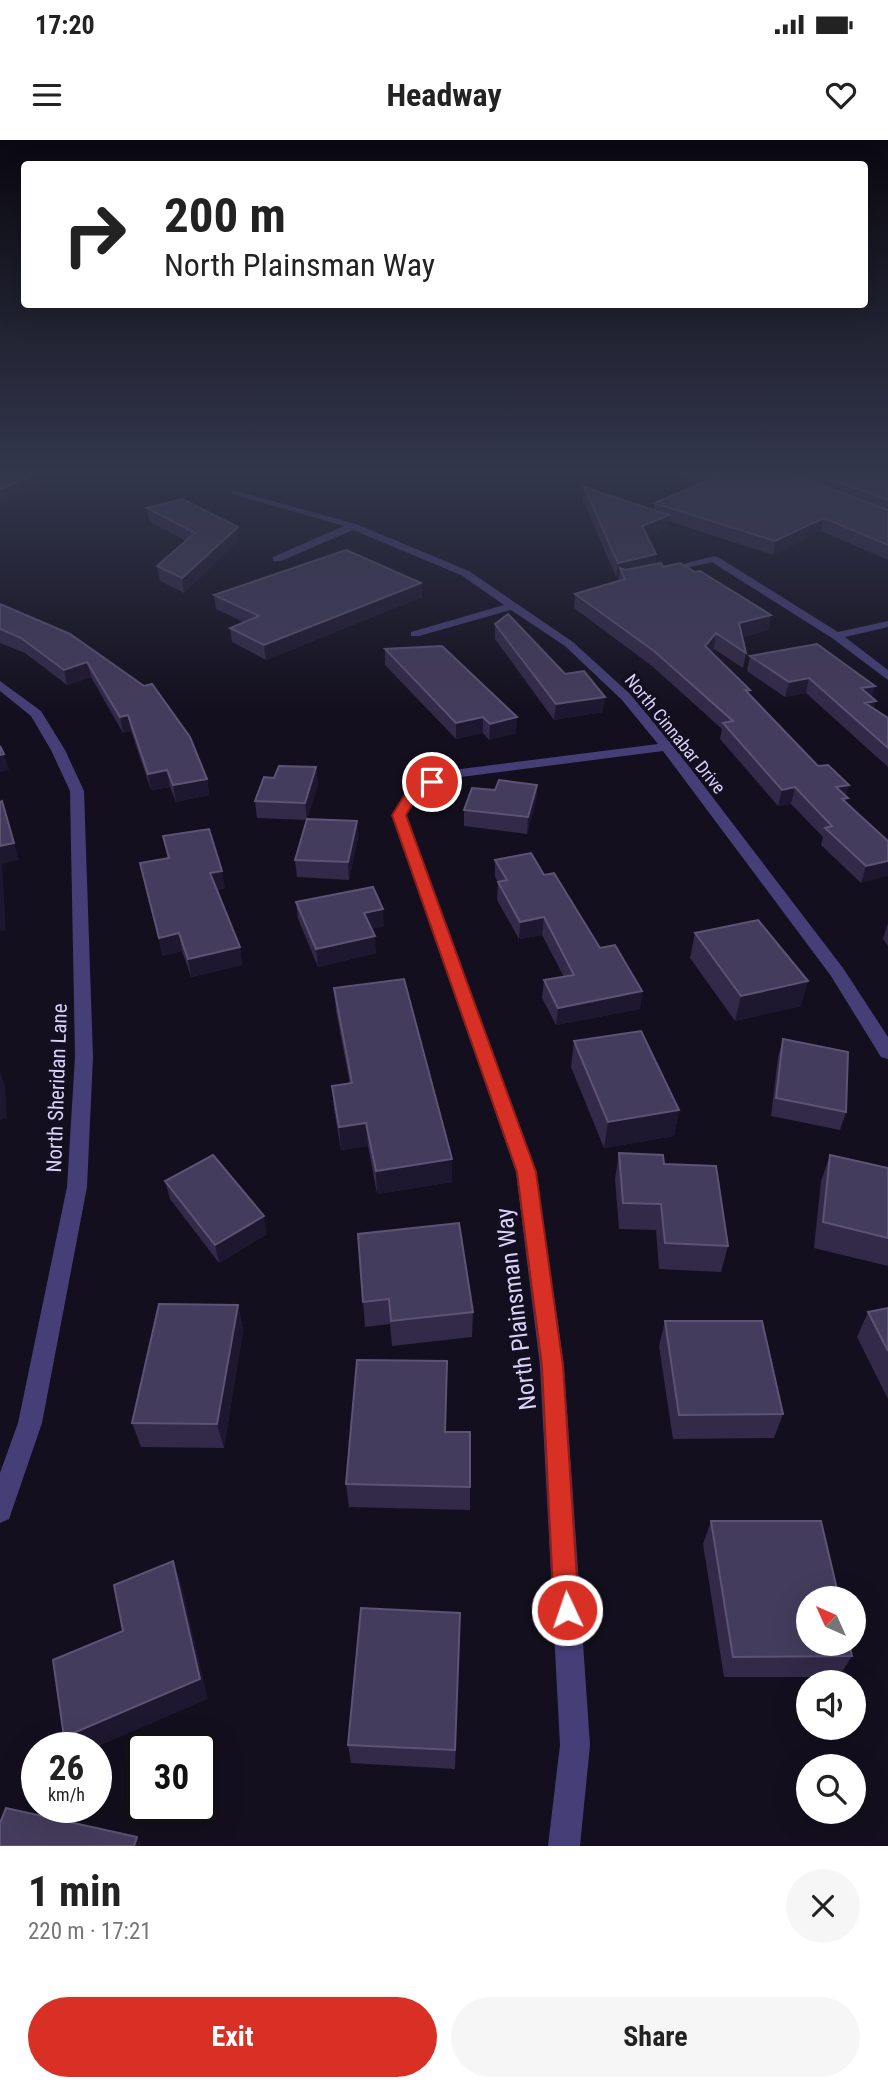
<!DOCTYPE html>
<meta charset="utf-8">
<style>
:root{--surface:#fff;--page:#f6f6f6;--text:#222;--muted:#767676;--accent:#d93025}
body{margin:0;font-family:"Roboto Condensed",sans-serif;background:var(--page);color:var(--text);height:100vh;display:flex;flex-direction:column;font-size:26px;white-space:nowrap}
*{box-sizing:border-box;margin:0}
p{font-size:23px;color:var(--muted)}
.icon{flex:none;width:38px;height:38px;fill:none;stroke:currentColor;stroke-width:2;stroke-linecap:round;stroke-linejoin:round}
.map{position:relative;height:1706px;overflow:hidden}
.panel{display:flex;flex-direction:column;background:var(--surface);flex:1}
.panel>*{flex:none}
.top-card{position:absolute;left:21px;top:21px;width:847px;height:147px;border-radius:7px;box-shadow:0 7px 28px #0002;background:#fff;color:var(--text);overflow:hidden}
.needle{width:46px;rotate:315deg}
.buttons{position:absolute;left:796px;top:1446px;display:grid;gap:14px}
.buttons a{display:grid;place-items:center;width:70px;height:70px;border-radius:50%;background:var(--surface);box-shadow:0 7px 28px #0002;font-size:35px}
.speed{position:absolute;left:21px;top:1592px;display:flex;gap:14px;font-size:35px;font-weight:700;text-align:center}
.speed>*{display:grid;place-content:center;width:91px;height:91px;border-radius:50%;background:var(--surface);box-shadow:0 7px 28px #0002;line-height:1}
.speed small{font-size:18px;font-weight:400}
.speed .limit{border:4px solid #111;border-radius:10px;background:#fff;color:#111}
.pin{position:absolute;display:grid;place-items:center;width:60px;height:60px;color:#fff;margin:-30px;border:4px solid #fff;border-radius:50%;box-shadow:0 2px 7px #0007}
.me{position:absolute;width:77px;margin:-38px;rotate:357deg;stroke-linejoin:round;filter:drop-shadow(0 0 5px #0008)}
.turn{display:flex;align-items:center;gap:24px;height:147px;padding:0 28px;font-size:32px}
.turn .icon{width:91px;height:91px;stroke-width:2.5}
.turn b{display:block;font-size:49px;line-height:60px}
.round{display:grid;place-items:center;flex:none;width:74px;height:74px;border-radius:37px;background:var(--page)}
.overview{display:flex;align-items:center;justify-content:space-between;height:119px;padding:0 28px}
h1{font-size:42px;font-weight:700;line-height:52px}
.cta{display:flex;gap:14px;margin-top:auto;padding:14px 28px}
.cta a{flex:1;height:80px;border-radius:42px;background:var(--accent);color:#fff;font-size:28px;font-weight:700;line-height:80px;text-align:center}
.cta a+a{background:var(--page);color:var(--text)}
.status{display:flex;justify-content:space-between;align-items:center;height:49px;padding:0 35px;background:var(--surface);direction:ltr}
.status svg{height:19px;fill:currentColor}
header{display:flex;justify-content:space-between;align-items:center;height:91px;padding:0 28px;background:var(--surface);font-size:32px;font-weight:700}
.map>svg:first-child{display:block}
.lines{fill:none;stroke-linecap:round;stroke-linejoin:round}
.service{fill:#463f77;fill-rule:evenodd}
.minor{fill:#463f77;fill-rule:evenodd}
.wall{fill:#332a49}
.shaded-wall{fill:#1e1730}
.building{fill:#443c5c;stroke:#5c5375;stroke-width:2}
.route{fill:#d93025;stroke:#8d1f18;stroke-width:2}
.labels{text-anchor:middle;stroke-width:7;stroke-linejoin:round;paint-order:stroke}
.far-street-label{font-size:18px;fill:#d9d1fa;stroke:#130f1e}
.street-label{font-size:21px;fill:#d9d1fa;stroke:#130f1e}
.near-street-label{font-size:24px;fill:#d9d1fa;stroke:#130f1e}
</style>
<div class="status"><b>17:20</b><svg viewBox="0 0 49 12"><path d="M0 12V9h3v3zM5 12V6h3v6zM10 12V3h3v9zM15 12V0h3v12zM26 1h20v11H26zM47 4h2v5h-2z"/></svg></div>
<header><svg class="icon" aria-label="menu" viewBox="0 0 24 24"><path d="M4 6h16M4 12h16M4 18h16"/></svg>Headway<svg class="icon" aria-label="heart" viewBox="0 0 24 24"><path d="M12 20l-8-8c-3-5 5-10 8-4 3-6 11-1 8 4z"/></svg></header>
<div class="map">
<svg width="888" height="1706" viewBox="0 0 888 1706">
<rect width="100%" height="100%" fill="#130f1e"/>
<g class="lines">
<path class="service" d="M714,416l3,1v4l-52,12 -5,-3z"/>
<path class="minor" d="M232,350l124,34 113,47 104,71 57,52 42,50 171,224 45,69v22l-7,-2 -50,-81 -168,-225 -210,27 -34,15 -13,22 130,357 28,194 26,379 -10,101h-32l12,-101 -20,-379 -24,-194 -124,-357 17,-28 36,-16 213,-27 -36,-44 -57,-54 -54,-36 -92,26h-8v-4l93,-27 -43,-30 -108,-45 -72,31h-8v-4l71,-31 -112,-32z
M710,417h8l120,75 50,-11v6l-43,10 43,33v10l-56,-42 -122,-77z
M0,541l41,30 24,39 19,41 9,266 -6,130 -45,236 -33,96 -9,4v-50l18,-50 49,-236 8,-130 -5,-266 -19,-41 -20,-34 -31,-25z"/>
</g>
<path class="wall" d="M669,333h219v87l-67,-29 -48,24 -105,-34 -1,7 -19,9 8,17 -1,10 116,51 -3,15 -26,7 4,16 -3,15 -29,-19 -3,3 39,38 -1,4 97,102v8l42,37 -27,42 -40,-38 2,-8 -32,-33 -13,2 -58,-67 2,-10 -70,-63 -78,-58 1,-14 43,-13 1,-4h-3l-33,-77 1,-13 70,23v-7l47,-19z
M147,368l92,32 -55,53 -24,-12 -3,-15 29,-25 -36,-19z
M421,443l1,14 -156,63 -34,-18 -2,-14 13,-6 -27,-13 -2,-14z
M0,464l70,30 137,145 2,16 -33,7 -6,-15 -19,3 -20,-59 -8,2 -32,-56 -24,8 -42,-32 -25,-10z
M495,484l70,50 38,38 -49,8 -59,-81z
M385,509l131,84 -27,7 -6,-7 -27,6 -71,-74z
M750,516l122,42 2,11 14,9v49l-82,-74 -21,4 -38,-26z
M316,627l2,17 -11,35 50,2 1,17 -9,42 -52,-3 -2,-17 12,-40 -50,-2 -2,-17 19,-23z
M537,645l-1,16 -9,33 -63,-8v-16l31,-20z
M163,696l62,52 -8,2 23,57 2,18 -51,12 -9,-26 -19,5 -23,-93 28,-5z
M495,720l49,15 56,73 42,43 -2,18 -84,16 -14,-27 2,-18 20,-3 -22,-42 -23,4 -22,-39 1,-18 -3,-5z
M296,762l88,24 -13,3 5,24 -58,14 -20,-48z
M888,783v23l-5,-7z
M695,793l106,73 -66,15 -45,-63z
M334,848l118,194 -75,12 -9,-48 -27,4 -7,-41 -2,-23 18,-2 -14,-73z
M783,899l63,73 -6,18 -69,-14 7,-59z
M574,901l105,69 -5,26 -70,12 -33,-81z
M619,1013l45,11 64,82 -7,26 -62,-3 -3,-39 -37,-1 -4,-50z
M830,1015l58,13v98l-74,-18 7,-67z
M165,1041l102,53 -48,29 -49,-64z
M358,1094l115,78 -1,25 -80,9 -2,-22 -25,3z
M238,1165l5,25 -19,118 -83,-1 -9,-24z
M888,1168v91l-31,-62 11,-25z
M665,1181l118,93 -9,24 -101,1 -14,-93z
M446,1292l24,55v23l-121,-3 -3,-23z
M711,1381l141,135 -13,21h-115l-21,-133z
M460,1473l-5,156 -104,-6 -3,-18z"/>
<path class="shaded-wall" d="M37,333h23l-30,18 -30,14v-15z
M162,333h32l1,2 -32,4z
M669,375l-2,13 -26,12 1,-14z
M824,378l-3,13 -48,24 2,-14z
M238,387l1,13 -55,53 -2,-15z
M656,414l-1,14 -32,8 -3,-8 -1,9h-3l2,-14z
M421,443l1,14 -156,63 -2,-15z
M771,475l-3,15 -32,8 3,-15z
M716,493l-2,16 -11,13 2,-16z
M87,522l4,15 -24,8 -3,-15z
M809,538l-3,15 -21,4 4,-15z
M875,546l-4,16 5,-1 -4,16 -11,-29z
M605,557l-2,15 -49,8 2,-16z
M128,575l3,16 -8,2 -3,-16z
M483,577v16l-27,6v-16z
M517,577l-1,16 -27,7 1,-16z
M4,614l5,16 -9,2v-17z
M316,627l2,17 -11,36 -2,-17z
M167,630l3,17 -19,3 -3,-16z
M207,639l2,16 -33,7 -3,-17z
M537,645l-1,16 -9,33 1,-17z
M849,645l-4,14 3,-1 -5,17 -7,-28z
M795,647l-4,17 -13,2 4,-16z
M2,661l17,59 -17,4 4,66 -6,1v-85z
M357,681l1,17 -9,42 -1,-18z
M888,721v15l-27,7 5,-17z
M222,731l3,17 -12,2 -3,-17z
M383,769l1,17 -19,5 -1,-18z
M544,777l-2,18 -23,4 1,-17z
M179,793l3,18 -19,5 -4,-18z
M375,796l1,17 -58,14 -2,-18z
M240,807l2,18 -51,12 -3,-18z
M808,841l-7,25 -66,15 6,-25z
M642,851l-2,18 -84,16 2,-17z
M0,932l5,13 2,33 -7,2z
M679,970l-5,26 -70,12 4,-26z
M366,983l2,23 -27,4 -2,-23z
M452,1019v23l-75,12 -1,-23z
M264,1076l3,18 -48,29 -4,-18z
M238,1165l5,25 -19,118 -7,-24z
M173,1421l8,22 27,116 -114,49h-22l-8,-11z
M137,1697l5,9h-8z"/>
<path class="building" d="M0,333h37l-10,5 -27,12z
M708,333h80l100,37v35l-64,-27 -49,23 -121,-38 65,-27z
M814,333h74v27z
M584,347l85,28 -27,11 14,28 -38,9z
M182,359l56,28 -56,51 -25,-12 38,-33 -48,-25z
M346,410l75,33 -157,62 -34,-17 29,-12 -45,-21z
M661,423l2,4 17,-4 15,9 5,-1 71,44 -32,8 7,30 -30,-20 -11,13 45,44h-5l73,76 10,-1 21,20 -13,2 12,11 -6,1 46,42v20l-22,5 -41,-38 7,-2 -37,-39 -13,3 -59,-67 10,-2 -79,-70 -79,-57 50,-15 -5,-11 5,2z
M0,464l70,30 74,52 8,-2 38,53 17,42 -34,6 -6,-15 -19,4 -20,-59 -8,2 -33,-55 -23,8 -43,-32 -21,-9z
M508,474l57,60 19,-3 21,26 -49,7 -61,-80z
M817,504l58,42 -14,2 15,13 -11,2 23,15v30l-79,-70 -20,4 -39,-26z
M442,506l75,71 -27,7 -7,-7 -27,6 -71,-74z
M0,606l4,8 -4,1z
M279,626l37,1 -11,36 -50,-2 9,-24 10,1z
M499,640l38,5 -9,32 -64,-7 8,-22 23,2z
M2,661l12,42 -14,3v-44z
M307,679l50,2 -9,41 -53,-2z
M209,689l13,42 -12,2 30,74 -52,12 -9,-26 -20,5 -19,-75 29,-5 -6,-22z
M531,713l13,22 10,-2 46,75 15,-3 27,46 -84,17 -14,-28 30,-5 -30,-58 -24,5 -22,-40 9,-2 -12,-20z
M373,747l10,22 -19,4 11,23 -59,13 -20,-47z
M758,780l50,61 -67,15 -46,-63z
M404,839l48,180 -76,12 -10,-48 -27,4 -7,-41 20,-3 -18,-95z
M641,891l38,79 -71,12 -34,-81z
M783,899l65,13 -2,60 -70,-14z
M619,1013l44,2 1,9 52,2 12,80 -63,-3 -4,-39 -38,-1z
M213,1015l51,61 -49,29 -50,-64z
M830,1015l58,13v70l-65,-16z
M459,1083l14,89 -82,9 -2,-22 -26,3 -5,-68z
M159,1164l79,1 -21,119 -85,-1z
M888,1168v43l-20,-39z
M665,1181h97l21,93 -104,1z
M357,1220l90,1 -2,71h25v55l-124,-3z
M711,1381h110l18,77h-31v45h41l3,13 -119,1z
M173,1421l27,118 -136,58 -11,-77 70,-29 -9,-46z
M361,1468l99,5 -5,137 -107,-5z
M6,1668l131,29 -3,9h-134v-23z"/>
<linearGradient id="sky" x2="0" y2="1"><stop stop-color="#0a0810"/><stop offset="0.58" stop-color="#33374c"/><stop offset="1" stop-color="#33374c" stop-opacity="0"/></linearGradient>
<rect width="888" height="572" fill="url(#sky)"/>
<path class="route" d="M432,639l6,3 -19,11 -13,22 130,357 27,194 16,244 -3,9 -9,3 -9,-3 -4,-9 -12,-244 -25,-194 -125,-357 17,-27z"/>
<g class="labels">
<g class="far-street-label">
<text transform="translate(675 594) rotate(51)" y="6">North Cinnabar Drive</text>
</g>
<g class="street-label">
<text transform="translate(57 948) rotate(-88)" y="7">North Sheridan Lane</text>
</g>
<g class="near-street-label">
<text transform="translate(516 1169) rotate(-97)" y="8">North Plainsman Way</text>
</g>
</g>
</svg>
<div class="buttons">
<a><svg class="needle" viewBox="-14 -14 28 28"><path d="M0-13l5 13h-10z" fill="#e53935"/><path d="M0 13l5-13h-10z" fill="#767676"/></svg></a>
<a><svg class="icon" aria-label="sound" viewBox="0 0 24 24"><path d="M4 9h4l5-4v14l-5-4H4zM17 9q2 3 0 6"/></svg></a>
<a><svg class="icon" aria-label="search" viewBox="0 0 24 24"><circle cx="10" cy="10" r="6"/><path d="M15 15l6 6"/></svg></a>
</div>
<div class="speed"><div>26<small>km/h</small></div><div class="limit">30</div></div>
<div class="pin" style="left:432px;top:642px;background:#d93025"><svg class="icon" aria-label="arrive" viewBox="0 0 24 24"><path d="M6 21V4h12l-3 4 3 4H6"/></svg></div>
<svg class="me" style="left:567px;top:1470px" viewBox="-20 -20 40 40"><circle r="17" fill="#d93025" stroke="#fff" stroke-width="3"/><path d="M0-11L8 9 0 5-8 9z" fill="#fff"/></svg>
<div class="top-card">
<div class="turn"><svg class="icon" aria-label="right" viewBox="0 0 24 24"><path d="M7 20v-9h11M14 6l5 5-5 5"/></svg><div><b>200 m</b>North Plainsman Way</div></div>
</div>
</div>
<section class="panel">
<div class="overview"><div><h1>1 min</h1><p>220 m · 17:21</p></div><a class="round"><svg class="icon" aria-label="close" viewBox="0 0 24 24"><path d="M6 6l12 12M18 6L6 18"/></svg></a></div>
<div class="cta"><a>Exit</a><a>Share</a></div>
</section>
